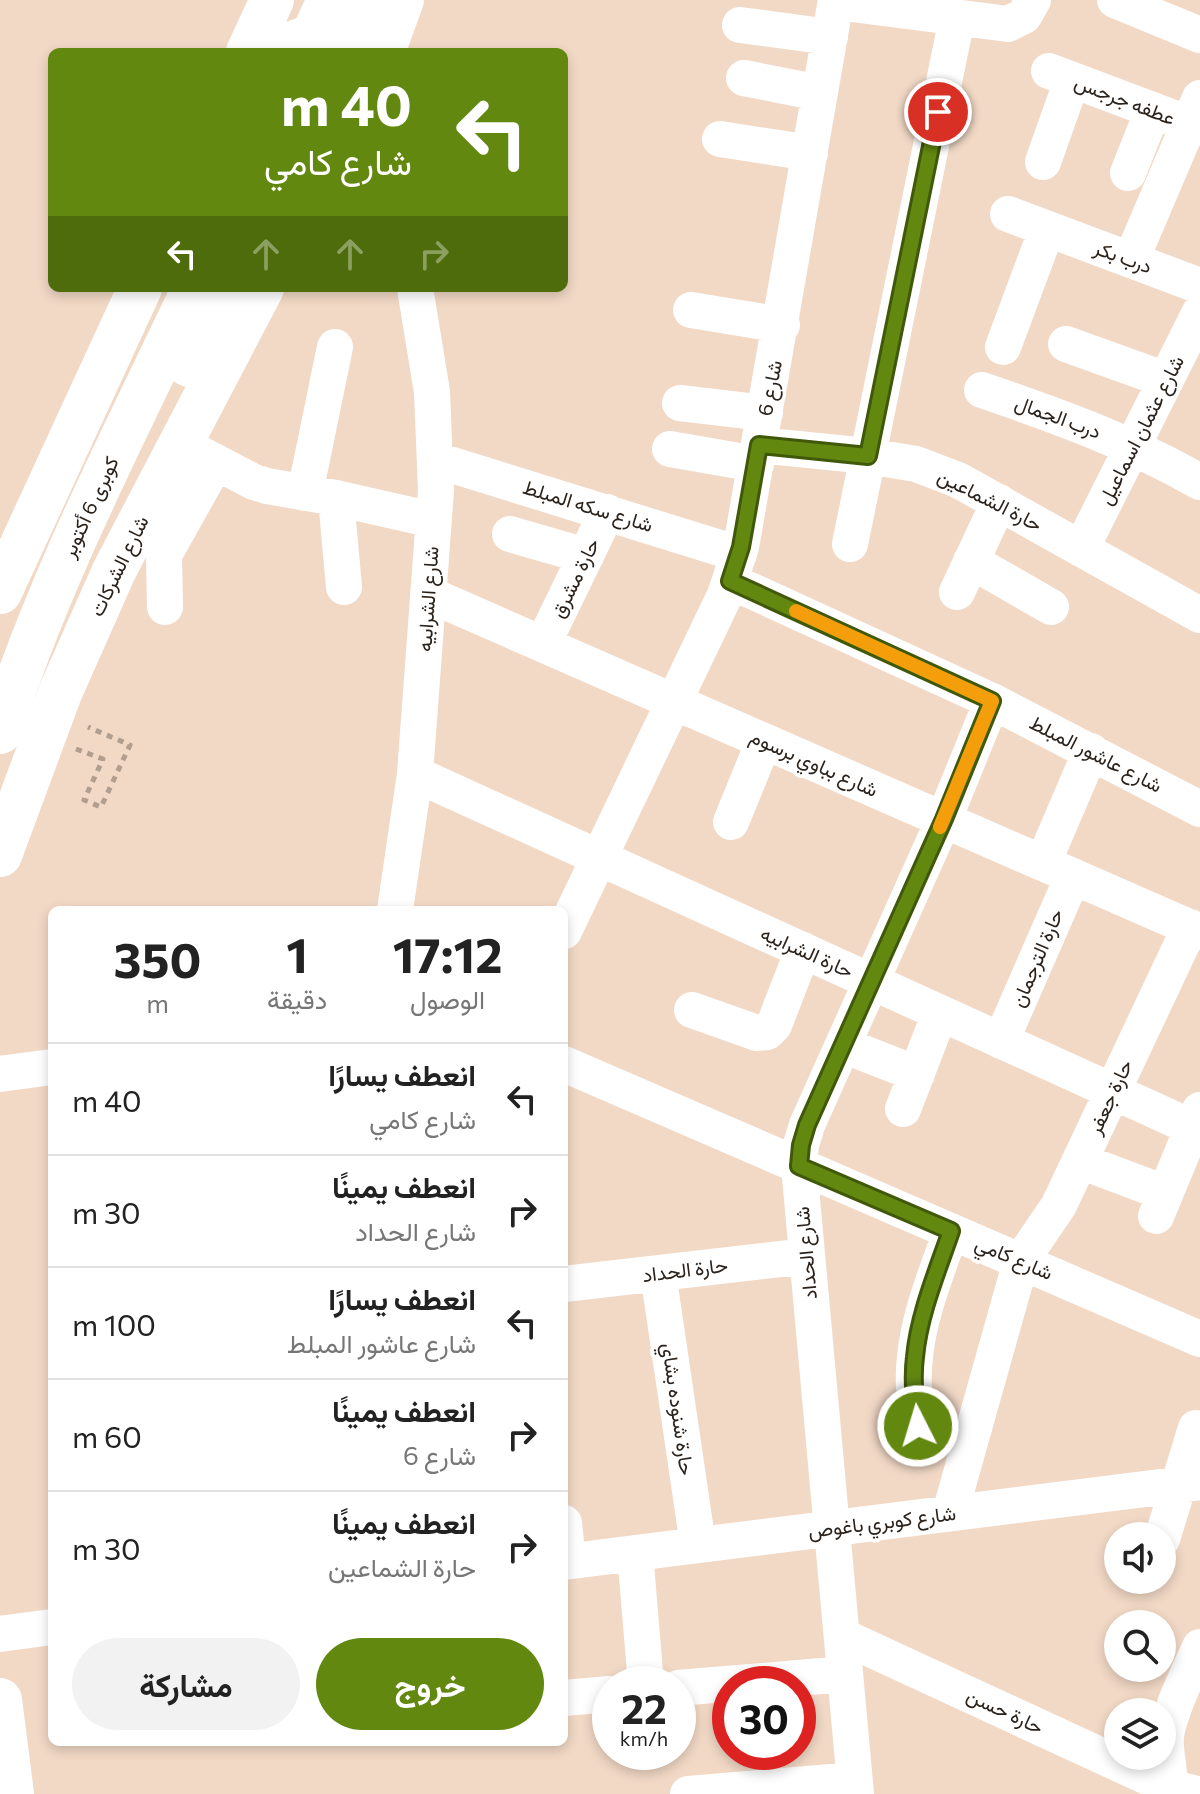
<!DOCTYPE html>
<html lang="ar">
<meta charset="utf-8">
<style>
:root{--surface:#fff;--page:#f2f2f2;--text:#222;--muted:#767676;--line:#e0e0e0;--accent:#628810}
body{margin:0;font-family:Commissioner,Vazirmatn,sans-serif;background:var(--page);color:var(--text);direction:rtl;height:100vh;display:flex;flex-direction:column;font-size:30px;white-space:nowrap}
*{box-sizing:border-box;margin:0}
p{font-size:26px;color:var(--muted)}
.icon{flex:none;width:44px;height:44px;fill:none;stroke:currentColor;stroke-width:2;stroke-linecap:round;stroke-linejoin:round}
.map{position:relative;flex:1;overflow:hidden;direction:ltr}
.details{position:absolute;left:48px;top:906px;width:520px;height:840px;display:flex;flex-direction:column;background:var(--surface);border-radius:12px;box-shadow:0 4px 12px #0003;direction:rtl}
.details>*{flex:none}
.guide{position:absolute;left:48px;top:48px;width:520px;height:244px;border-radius:12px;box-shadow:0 4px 12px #0003;direction:rtl;background:#628810;color:#fff;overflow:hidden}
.tools{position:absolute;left:1104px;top:1522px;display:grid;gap:16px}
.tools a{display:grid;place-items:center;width:72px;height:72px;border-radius:50%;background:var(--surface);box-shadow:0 4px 12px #0003;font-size:40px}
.speed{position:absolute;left:592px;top:1666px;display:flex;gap:16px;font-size:40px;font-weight:700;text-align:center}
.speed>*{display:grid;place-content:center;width:104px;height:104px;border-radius:50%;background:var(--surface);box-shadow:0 4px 12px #0003;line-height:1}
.speed small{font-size:20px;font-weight:400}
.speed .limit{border:12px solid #d22;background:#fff;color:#111}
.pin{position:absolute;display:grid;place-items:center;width:68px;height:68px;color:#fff;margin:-34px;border:4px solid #fff;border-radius:50%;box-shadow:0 2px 8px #0007}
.me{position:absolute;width:88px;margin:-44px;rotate:355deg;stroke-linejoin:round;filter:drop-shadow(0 0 6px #0008)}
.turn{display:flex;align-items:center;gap:28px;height:168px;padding:0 24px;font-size:36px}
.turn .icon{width:104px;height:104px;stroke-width:2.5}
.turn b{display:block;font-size:56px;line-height:68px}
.lanes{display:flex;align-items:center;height:76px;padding:0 24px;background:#0003;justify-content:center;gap:40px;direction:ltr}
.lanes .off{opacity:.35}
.eta{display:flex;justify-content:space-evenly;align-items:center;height:136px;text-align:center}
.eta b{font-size:48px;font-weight:700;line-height:56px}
.primary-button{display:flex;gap:16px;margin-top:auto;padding:16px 24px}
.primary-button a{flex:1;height:92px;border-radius:48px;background:var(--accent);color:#fff;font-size:32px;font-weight:700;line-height:92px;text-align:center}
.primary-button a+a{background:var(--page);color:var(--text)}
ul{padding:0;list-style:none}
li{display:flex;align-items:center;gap:24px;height:112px;padding:0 24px;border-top:2px solid var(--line)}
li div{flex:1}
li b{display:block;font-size:30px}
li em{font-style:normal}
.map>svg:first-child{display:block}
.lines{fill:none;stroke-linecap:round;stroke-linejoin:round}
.path{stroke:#b19e8f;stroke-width:5;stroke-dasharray:6 6;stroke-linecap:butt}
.minor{stroke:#fff;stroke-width:36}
.major{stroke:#fff;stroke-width:44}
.highway{stroke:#fff;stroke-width:44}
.route-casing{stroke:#40580a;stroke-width:20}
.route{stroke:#628810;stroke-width:14}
.slow{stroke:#f59e0b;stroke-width:14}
.labels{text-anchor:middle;stroke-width:7;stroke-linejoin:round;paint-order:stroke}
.street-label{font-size:20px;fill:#2b221b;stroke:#fff}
</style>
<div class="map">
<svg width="1200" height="1794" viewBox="0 0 1200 1794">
<rect width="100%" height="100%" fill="#f2d9c6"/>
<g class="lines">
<path class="path" d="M76,749l27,10 -19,41 17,7 29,-62 -42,-18"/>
<path class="minor" d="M1115,0l85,35
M836,2l172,22 16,-8 9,-16
M740,25l90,12
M1049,71l151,57
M744,78l76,15
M720,139l90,14
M1043,162l29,-82
M1128,173l25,-63
M1008,214l192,72
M1131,260l69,-162
M691,310l91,15
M1066,344l100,36
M1003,347l44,-118
M982,390c76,26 148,52 218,92
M680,403l85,10
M181,444l73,38 13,4 69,12 97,22
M759,445l109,11 48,8 42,16 242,135
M670,449l86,15
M436,460l303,94
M305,493l30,-146
M336,498l8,89
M510,534l76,22
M850,544l107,-526
M1081,549l119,-237
M971,561l80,46
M730,581l262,120 208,108
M957,592l42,-90
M428,594l772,338
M165,607l-1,-52 52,-93
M543,644l64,-132
M415,774l785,357
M731,822l33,-81
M1043,863l48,-112
M395,910l20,-136 21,-284 -4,-98 -17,-104
M564,931l161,-336 16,-48 95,-547
M692,1010l65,23 10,-1 7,-7 29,-75
M1001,1041l72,-165
M843,1045l74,29
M564,1064l636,275
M0,1074l52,-7
M903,1109l37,-96
M1080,1161l85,32
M1156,1216l44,-106
M658,1273l40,272
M564,1284l243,-28
M918,1426c-3,-23 -6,-46 -3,-69 4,-43 22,-85 36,-126
M950,1513l71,-252 38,-56 131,-278
M564,1523l4,38
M1162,1539l34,-111
M635,1553l11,131
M564,1562l636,-80
M0,1634l52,-7
M842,1636l327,151 28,7
M678,1688l167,-14
M564,1698l46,-4
M688,1794l166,-14
M856,1794l-57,-628 2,-21 6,-20 137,-306 48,-118
M1166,1794c8,-20 -2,-37 0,-57 2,-24 24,-67 34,-90"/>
<path class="major" d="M278,52c22,-18 48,-17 71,-3
M348,52l25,-52
M383,52l19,-52
M189,365l37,-77
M0,855l60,-162 54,-122 148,-283
M0,1700l12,94"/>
<path class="highway" d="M248,52l24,-52
M305,52l24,-52
M0,592l140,-304
M0,732c49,-154 125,-298 194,-444"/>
</g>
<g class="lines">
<defs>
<path id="route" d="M918,1426c-3,-23 -6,-46 -3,-69 4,-43 22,-85 36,-126l-152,-65 2,-21 6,-20 137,-306 48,-118 -262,-120 11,-34 18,-102 109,11 70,-344"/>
</defs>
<use href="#route" class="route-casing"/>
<use href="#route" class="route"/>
<path class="slow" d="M796,611l196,90 -52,126"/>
</g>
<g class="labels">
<g class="street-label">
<text transform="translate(1125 100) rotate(21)" y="7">عطفه جرجس</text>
<text transform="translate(1123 257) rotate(20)" y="7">درب بكر</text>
<text transform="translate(770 388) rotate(-79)" y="7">شارع 6</text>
<text transform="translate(1058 417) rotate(20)" y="7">درب الجمال</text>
<text transform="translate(1141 430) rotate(-63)" y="7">شارع عثمان اسماعيل</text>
<text transform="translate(990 500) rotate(27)" y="7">حارة الشماعين</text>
<text transform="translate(588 506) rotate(17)" y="7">شارع سكه المبلط</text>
<text transform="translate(90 507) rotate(-65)" y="7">كوبرى 6 أكتوبر</text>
<text transform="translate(119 566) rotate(-64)" y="7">شارع الشركات</text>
<text transform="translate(575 578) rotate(-64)" y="7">حارة مشرق</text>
<text transform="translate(428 599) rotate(-86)" y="7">شارع الشرابيه</text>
<text transform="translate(1096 754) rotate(27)" y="7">شارع عاشور المبلط</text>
<text transform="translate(814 763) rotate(24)" y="7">شارع بباوي برسوم</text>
<text transform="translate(807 952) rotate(24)" y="7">حارة الشرابيه</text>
<text transform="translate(1037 958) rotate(-67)" y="7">حارة الترجمان</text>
<text transform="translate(1110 1097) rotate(-65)" y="7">حارة جعفر</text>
<text transform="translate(806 1253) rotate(-95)" y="7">شارع الحداد</text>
<text transform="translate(1014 1258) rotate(23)" y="7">شارع كامي</text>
<text transform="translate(685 1270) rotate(-7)" y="7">حارة الحداد</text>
<text transform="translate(678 1409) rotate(82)" y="7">حارة شنوده بشاي</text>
<text transform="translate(882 1522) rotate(-7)" y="7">شارع كوبري باغوص</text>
<text transform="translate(1005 1711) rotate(25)" y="7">حارة حسن</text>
</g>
</g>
</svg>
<div class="tools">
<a><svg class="icon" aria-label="sound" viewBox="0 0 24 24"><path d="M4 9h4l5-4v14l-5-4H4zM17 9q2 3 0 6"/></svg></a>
<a><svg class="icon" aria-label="search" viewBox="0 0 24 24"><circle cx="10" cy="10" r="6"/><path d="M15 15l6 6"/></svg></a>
<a><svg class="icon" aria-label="layers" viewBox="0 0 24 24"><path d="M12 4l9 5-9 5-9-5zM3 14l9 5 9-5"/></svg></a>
</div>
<div class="speed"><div>22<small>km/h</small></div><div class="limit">30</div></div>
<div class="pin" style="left:938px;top:112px;background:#d93025"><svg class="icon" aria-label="arrive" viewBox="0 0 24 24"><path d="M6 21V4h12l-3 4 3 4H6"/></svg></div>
<svg class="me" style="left:918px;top:1426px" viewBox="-20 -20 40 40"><circle r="17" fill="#628810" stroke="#fff" stroke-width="3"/><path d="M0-11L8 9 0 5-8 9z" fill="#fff"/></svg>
<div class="guide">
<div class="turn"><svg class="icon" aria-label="left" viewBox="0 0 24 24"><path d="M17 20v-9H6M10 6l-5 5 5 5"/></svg><div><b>40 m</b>شارع كامي</div></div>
<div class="lanes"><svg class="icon" aria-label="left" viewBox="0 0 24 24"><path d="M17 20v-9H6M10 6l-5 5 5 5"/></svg><svg class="icon off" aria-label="ahead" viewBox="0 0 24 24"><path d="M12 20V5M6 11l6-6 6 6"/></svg><svg class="icon off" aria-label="ahead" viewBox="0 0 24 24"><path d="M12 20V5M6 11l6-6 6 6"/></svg><svg class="icon off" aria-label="right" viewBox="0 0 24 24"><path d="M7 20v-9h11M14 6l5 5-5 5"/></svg></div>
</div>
<section class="details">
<div class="eta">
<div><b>17:12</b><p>الوصول</p></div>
<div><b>1</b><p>دقيقة</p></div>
<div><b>350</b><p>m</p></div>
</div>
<ul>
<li><svg class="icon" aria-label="left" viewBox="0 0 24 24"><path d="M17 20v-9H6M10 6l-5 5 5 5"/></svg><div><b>انعطف يسارًا</b><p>شارع كامي</p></div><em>40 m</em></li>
<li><svg class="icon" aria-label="right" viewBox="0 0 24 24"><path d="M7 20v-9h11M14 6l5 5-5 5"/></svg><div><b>انعطف يمينًا</b><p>شارع الحداد</p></div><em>30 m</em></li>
<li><svg class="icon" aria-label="left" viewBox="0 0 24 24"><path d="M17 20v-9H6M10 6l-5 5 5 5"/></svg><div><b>انعطف يسارًا</b><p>شارع عاشور المبلط</p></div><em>100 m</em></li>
<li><svg class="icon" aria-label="right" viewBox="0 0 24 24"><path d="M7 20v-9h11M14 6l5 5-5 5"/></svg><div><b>انعطف يمينًا</b><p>شارع 6</p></div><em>60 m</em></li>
<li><svg class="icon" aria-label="right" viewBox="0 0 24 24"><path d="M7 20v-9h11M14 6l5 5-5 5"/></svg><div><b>انعطف يمينًا</b><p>حارة الشماعين</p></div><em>30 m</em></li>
</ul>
<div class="primary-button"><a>خروج</a><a>مشاركة</a></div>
</section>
</div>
